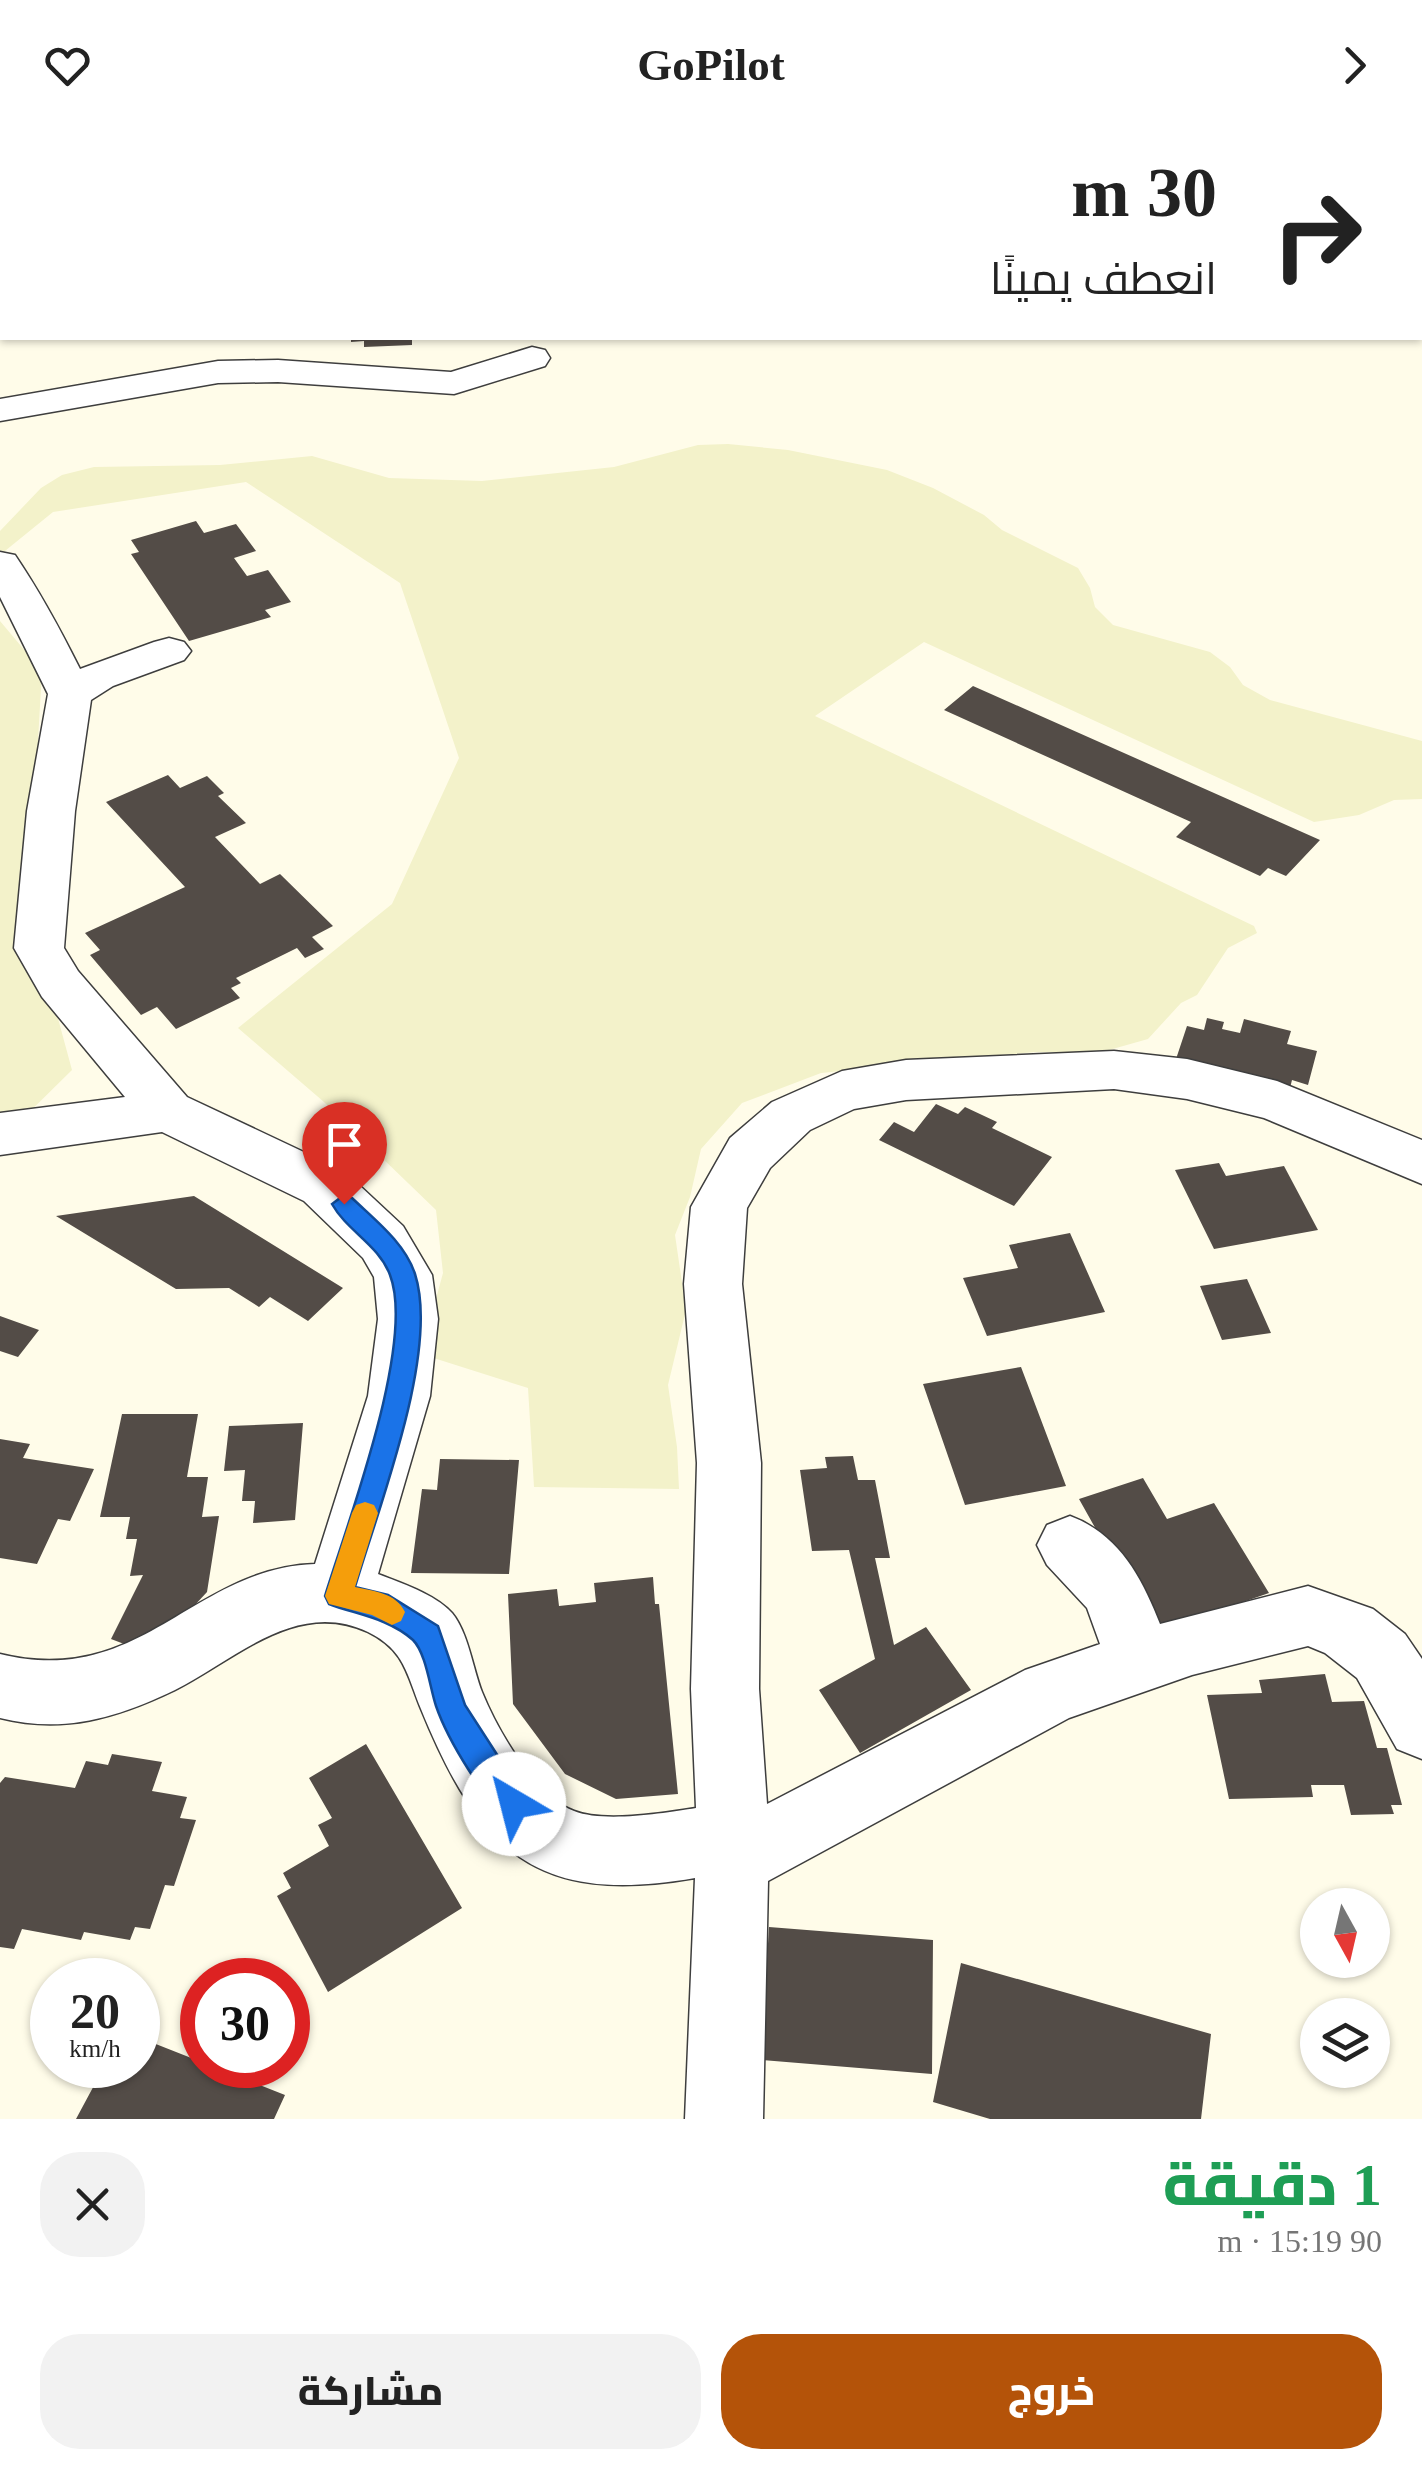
<!DOCTYPE html>
<html lang="ar">
<meta charset="utf-8">
<style>
:root{--surface:#fff;--page:#f2f2f2;--text:#222;--muted:#767676;--accent:#b45309}
body{margin:0;font-family:"Times New Roman",Cairo,serif;background:var(--page);color:var(--text);direction:rtl;height:100vh;display:flex;flex-direction:column;font-size:38px;white-space:nowrap}
*{box-sizing:border-box;margin:0}
p{font-size:32px;color:var(--muted)}
.icon{flex:none;width:55px;height:55px;fill:none;stroke:currentColor;stroke-width:2;stroke-linecap:round;stroke-linejoin:round}
.map{position:relative;height:1989px;overflow:hidden;direction:ltr}
.details{display:flex;flex-direction:column;background:var(--surface);flex:1}
.details>*{flex:none}
.top-card{position:absolute;left:0px;top:0px;width:1422px;height:210px;box-shadow:0 2px 8px #0004;direction:rtl;background:#fff;color:var(--text);overflow:hidden}
.needle{width:65px;rotate:172deg}
.tools{position:absolute;left:1300px;top:1758px;display:grid;gap:20px}
.tools a{display:grid;place-items:center;width:90px;height:90px;border-radius:50%;background:var(--surface);box-shadow:0 2px 8px #0004;font-size:50px}
.speed{position:absolute;left:30px;top:1828px;display:flex;gap:20px;font-size:50px;font-weight:700;text-align:center}
.speed>*{display:grid;place-content:center;width:130px;height:130px;border-radius:50%;background:var(--surface);box-shadow:0 2px 8px #0004;line-height:1}
.speed small{font-size:25px;font-weight:400}
.speed .limit{border:15px solid #d22;background:#fff;color:#111}
.pin{position:absolute;display:grid;place-items:center;width:85px;height:85px;color:#fff;margin:-102px -42px;border-radius:50% 50% 50% 0;rotate:-45deg;box-shadow:0 0 10px #0007}
.pin .icon{rotate:45deg}
.me{position:absolute;width:110px;margin:-55px;rotate:323deg;stroke-linejoin:round;filter:drop-shadow(0 0 8px #0008)}
.turn{display:flex;align-items:center;gap:35px;height:210px;padding:0 40px;font-size:45px}
.turn .icon{width:130px;height:130px;stroke-width:2.5}
.turn b{display:block;font-size:70px;line-height:85px}
.round{display:grid;place-items:center;flex:none;width:105px;height:105px;border-radius:40px;background:var(--page)}
.summary{display:flex;align-items:center;justify-content:space-between;height:170px;padding:0 40px}
h1{font-size:60px;font-weight:800;line-height:75px;color:#1e9e55}
.button{display:flex;gap:20px;margin-top:auto;padding:20px 40px}
.button a{flex:1;height:115px;border-radius:40px;background:var(--accent);color:#fff;font-size:40px;font-weight:800;line-height:115px;text-align:center}
.button a+a{background:var(--page);color:var(--text)}
header{display:flex;justify-content:space-between;align-items:center;height:130px;padding:0 40px;background:var(--surface);font-size:45px;font-weight:800}
.map>svg:first-child{display:block}
.farmland{fill:#f3f2ca}
.building{fill:#534c47}
.lines{fill:none;stroke-linecap:round;stroke-linejoin:round}
.minor-casing{stroke:#3e3e3e;stroke-width:3}
.path{stroke:#2d2d2d;stroke-width:4;stroke-dasharray:6 4;stroke-linecap:butt}
.minor{fill:#fff;fill-rule:evenodd}
.route{fill:#1a73e8;stroke:#114b97;stroke-width:2.5}
.slow{fill:#f59e0b}
</style>
<header><svg class="icon" aria-label="forward" viewBox="0 0 24 24"><path d="M9 5l7 7-7 7"/></svg>GoPilot<svg class="icon" aria-label="heart" viewBox="0 0 24 24"><path d="M12 20l-8-8c-3-5 5-10 8-4 3-6 11-1 8 4z"/></svg></header>
<div class="map">
<svg width="1422" height="1989" viewBox="0 0 1422 1989">
<rect width="100%" height="100%" fill="#fffce9"/>
<path class="farmland" d="M728,314l60,6 99,20 46,18 51,27 18,15 76,38 12,20 5,19 18,18 97,27 20,15 13,18 27,15 152,41v58l-28,1 -35,15 -45,7 -390,-180 -109,74 439,210 3,7 -29,15 -31,47 -16,8 -33,36 -46,13h-67l-214,21 -79,30 -41,46 -11,48 -15,38 11,75 -18,75 9,62 2,42 -145,-2 -6,-99 -107,-34 22,-81 -7,-63 -112,-108 -86,-74 154,-124 67,-146 -59,-175 -154,-101 -193,30 -53,43v-24l41,-43 21,-13 32,-8 126,-2 92,-9 77,22 93,3 132,-14 84,-22z
M0,491l42,50 -15,262 23,56 22,81 -72,71z"/>
<path class="building" d="M351,208h61v7l-48,2v-6l-13,1z
M196,391l8,12 32,-9 20,27 -22,7 13,18 21,-6 23,32 -26,8 6,7 -82,24 -58,-87 8,-2 -8,-12z
M973,556l347,154 -34,36 -18,-8 -8,8 -84,-39 15,-15 -247,-112z
M168,645l12,13 27,-12 17,17 -6,3 28,27 -31,14 45,47 20,-10 53,52 -21,11 12,12 -19,9 -8,-10 -61,30 5,5 -10,5 9,10 -64,31 -19,-22 -16,8 -51,-60 10,-5 -15,-17 100,-46 -79,-85z
M1207,888l17,4 -2,7 18,4 4,-14 47,12 -4,13 30,7 -9,34 -16,-5 -4,16 -113,-34 12,-36 17,4z
M936,974l22,10 7,-7 32,15 -5,6 60,29 -38,49 -135,-66 15,-18 20,10z
M1219,1033l7,13 58,-10 34,64 -104,19 -39,-79z
M194,1066l149,92 -35,33 -38,-24 -11,10 -30,-19 -53,1 -120,-73z
M1070,1103l35,79 -118,24 -24,-58 55,-10 -9,-23z
M1247,1149l24,54 -49,7 -22,-54z
M0,1186l39,14 -21,27 -18,-6z
M1021,1237l45,119 -101,19 -42,-121z
M122,1284h76l-11,63h21l-6,40 17,-1 -12,76 -13,14 -62,41 -21,-8 32,-64 -13,1 7,-37h-11l4,-22h-30z
M303,1293l-8,97 -42,3 2,-22h-13l3,-31 -21,1 5,-45z
M0,1309l30,5 -7,14 71,11 -24,52 -12,-2 -21,45 -37,-6z
M853,1326l5,24h17l15,78h-15l19,87 32,-18 45,63 -111,63 -41,-63 56,-31 -26,-109 -37,1 -12,-81 27,-2 -2,-11z
M440,1329l79,1 -10,114 -98,-1 11,-84 15,1z
M1143,1348l24,41 47,-16 55,90 -115,40 -75,-134z
M653,1447l2,27h4l19,190 -62,5 -51,-25 -52,-70 -5,-110 49,-5 2,17 37,-4 -2,-19z
M1325,1544l7,28 32,-1 13,47h10l15,57h-11l3,9 -43,1 -7,-30h-33l2,12 -84,2 -22,-104 55,-2 -3,-13z
M366,1614l96,164 -134,84 -51,-96 14,-8 -8,-15 46,-27 -11,-21 14,-7 -23,-40z
M112,1624l50,8 -10,29 35,6 -7,21 16,2 -22,66 -9,-1 -15,44 -15,-2 -5,13 -46,-8 -3,8 -59,-11 -8,20 -14,-2v-164l5,-6 70,11 11,-27 22,4z
M769,1797l164,13 -1,134 -171,-14z
M961,1833l250,71 -10,85h-211l-57,-17z
M138,1907l147,58 -11,24h-198l29,-54h33z"/>
<g class="lines">
<defs>
<path id="minor" d="M532,217l13,3 5,8 -5,8 -91,28 -176,-12 -60,1 -218,38v-22l218,-38 60,-1 173,12z
M0,422l15,3c25,37 45,74 65,114l74,-27 15,-4 15,4 7,9 -7,9 -71,26 -22,14 -16,111 -11,137 14,23 109,126 157,74 59,55 29,49 6,44 -8,77 -52,178c23,9 57,20 74,39 16,19 21,56 30,79 15,37 53,104 92,119 30,12 90,2 122,-3l-5,-119 6,-226 -13,-179 7,-77 39,-69 42,-36 70,-31 64,-11 208,-9 73,8 90,22 145,59v44l-158,-66 -77,-19 -73,-10 -208,11 -52,9 -44,21 -40,38 -23,40 -5,76 19,179 -2,226 8,115 258,-134 75,-26 -13,-36 -40,-43 -10,-20 10,-20 23,-9c49,18 72,62 90,108l148,-38 65,23 32,25 17,25v100l-25,-10 -40,-71 -32,-25 -17,-7 -116,29 -123,43 -301,163 -5,238h-78l10,-241c-159,28 -216,-27 -274,-169 -14,-34 -16,-59 -53,-77 -72,-34 -133,28 -193,58 -58,28 -112,44 -175,28v-64c141,35 192,-86 315,-90l53,-168 10,-77 -4,-42 -11,-19 -59,-57 -142,-69 -162,23v-42l125,-16 -83,-100 -28,-49 13,-137 21,-117 -48,-97z"/>
</defs>
<use href="#minor" class="minor-casing"/>
<path class="path" d="M380,2h12
M842,2l5,-2"/>
<use href="#minor" class="minor"/>
</g>
<path class="route" d="M344,1065l8,3c23,22 53,45 63,76 25,78 -37,234 -60,313l33,8 50,31 27,79 64,99 -4,11 -11,4c-28,-11 -68,-84 -78,-113 -6,-18 -10,-53 -23,-66 -25,-22 -55,-25 -84,-36l-4,-8c22,-72 91,-253 65,-321 -11,-30 -43,-44 -58,-71z"/>
<path class="slow" d="M365,1372l9,3 4,8 -23,74c19,4 41,6 50,25l-4,9 -9,4 -20,-10 -43,-11 -4,-8 27,-83 4,-8z"/>
</svg>
<div class="tools">
<a><svg class="needle" viewBox="-14 -14 28 28"><path d="M0-13l5 13h-10z" fill="#e53935"/><path d="M0 13l5-13h-10z" fill="#767676"/></svg></a>
<a><svg class="icon" aria-label="layers" viewBox="0 0 24 24"><path d="M12 4l9 5-9 5-9-5zM3 14l9 5 9-5"/></svg></a>
</div>
<div class="speed"><div>20<small>km/h</small></div><div class="limit">30</div></div>
<div class="pin" style="left:344px;top:1074px;background:#d93025"><svg class="icon" aria-label="arrive" viewBox="0 0 24 24"><path d="M6 21V4h12l-3 4 3 4H6"/></svg></div>
<svg class="me" style="left:514px;top:1674px" viewBox="-20 -20 40 40"><circle r="19" fill="#fff"/><path d="M0-13L10 11 0 6-10 11z" fill="#1a73e8"/></svg>
<div class="top-card">
<div class="turn"><svg class="icon" aria-label="right" viewBox="0 0 24 24"><path d="M7 20v-9h11M14 6l5 5-5 5"/></svg><div><b>30 m</b>انعطف يمينًا</div></div>
</div>
</div>
<section class="details">
<div class="summary"><div><h1>1 دقيقة</h1><p>90 m · 15:19</p></div><a class="round"><svg class="icon" aria-label="close" viewBox="0 0 24 24"><path d="M6 6l12 12M18 6L6 18"/></svg></a></div>
<div class="button"><a>خروج</a><a>مشاركة</a></div>
</section>
